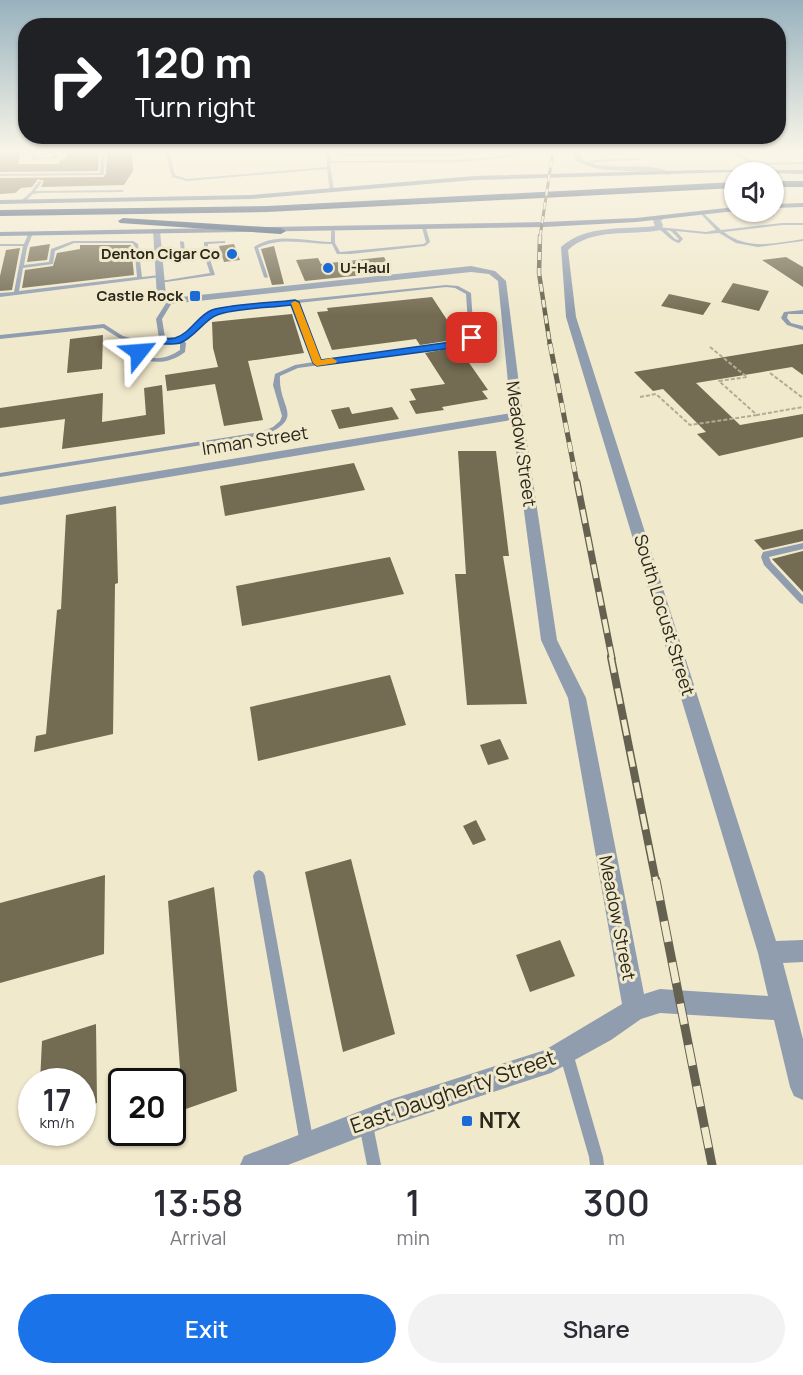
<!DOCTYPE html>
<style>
:root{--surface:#fff;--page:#f2f2f3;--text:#2b2b33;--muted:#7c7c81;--accent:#1a73e8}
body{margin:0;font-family:Manrope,sans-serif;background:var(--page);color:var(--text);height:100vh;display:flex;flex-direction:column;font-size:22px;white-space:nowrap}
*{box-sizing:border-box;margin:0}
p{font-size:20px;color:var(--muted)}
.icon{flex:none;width:33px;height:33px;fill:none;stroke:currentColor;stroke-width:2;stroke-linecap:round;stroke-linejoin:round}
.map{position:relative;height:1165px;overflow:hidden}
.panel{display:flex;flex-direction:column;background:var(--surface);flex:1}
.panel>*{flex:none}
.top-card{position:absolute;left:18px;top:18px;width:768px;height:126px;border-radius:24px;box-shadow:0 2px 4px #0004;background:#202124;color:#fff;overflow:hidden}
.fabs{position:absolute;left:724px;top:162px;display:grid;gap:12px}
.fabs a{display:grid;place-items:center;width:60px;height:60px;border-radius:50%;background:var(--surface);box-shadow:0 2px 4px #0004;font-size:30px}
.speed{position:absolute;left:18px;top:1068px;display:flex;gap:12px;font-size:30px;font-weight:700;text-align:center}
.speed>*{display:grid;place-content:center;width:78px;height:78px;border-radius:50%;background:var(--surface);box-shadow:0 2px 4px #0004;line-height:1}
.speed small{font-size:15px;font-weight:400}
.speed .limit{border:3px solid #111;border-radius:9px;background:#fff;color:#111}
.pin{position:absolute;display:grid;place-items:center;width:51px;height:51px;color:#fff;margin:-26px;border-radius:12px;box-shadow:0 3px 9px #0006}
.me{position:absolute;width:66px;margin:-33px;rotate:62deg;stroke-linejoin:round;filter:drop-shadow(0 0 4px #0008)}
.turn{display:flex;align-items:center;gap:21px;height:126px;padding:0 18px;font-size:27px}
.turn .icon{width:78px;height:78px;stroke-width:2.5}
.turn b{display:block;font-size:42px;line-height:51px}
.eta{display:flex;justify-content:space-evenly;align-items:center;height:102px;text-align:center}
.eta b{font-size:36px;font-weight:600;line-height:42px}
.primary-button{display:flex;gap:12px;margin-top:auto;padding:12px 18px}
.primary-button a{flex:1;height:69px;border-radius:36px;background:var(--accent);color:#fff;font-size:24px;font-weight:600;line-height:69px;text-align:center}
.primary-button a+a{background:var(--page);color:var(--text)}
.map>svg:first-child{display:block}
.building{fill:#736b52}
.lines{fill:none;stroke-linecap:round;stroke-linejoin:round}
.path{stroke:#b2ac95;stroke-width:2;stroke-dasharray:4 2;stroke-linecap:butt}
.service{fill:#909daf;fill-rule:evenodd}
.minor{fill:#909daf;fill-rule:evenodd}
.secondary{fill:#667893;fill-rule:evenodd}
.motorway{fill:#2f486c;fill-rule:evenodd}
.rail-far5-casing{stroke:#656150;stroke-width:3}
.rail-far4-casing{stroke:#656150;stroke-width:4.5}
.rail-far3-casing{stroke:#656150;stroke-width:5}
.rail-far2-casing{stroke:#656150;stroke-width:7}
.rail-far1-casing{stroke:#656150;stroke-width:8}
.rail-casing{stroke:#656150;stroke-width:9}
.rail-far5{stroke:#f1e9cc;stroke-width:2;stroke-dasharray:7;stroke-linecap:butt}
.rail-far4{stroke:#f1e9cc;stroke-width:3;stroke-dasharray:8;stroke-linecap:butt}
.rail-far3{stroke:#f1e9cc;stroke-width:4;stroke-dasharray:10;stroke-linecap:butt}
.rail-far2{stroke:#f1e9cc;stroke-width:4.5;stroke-dasharray:14;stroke-linecap:butt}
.rail-far1{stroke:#f1e9cc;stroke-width:5;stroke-dasharray:16;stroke-linecap:butt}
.rail{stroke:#f1e9cc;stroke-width:7;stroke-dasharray:21;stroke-linecap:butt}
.route{fill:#1a73e8;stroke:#114b97;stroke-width:1.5}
.slow{fill:#f59e0b}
.poi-dot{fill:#1c6ad5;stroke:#f1e9cc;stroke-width:2}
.labels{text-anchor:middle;stroke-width:6;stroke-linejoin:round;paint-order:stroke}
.far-poi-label{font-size:15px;font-weight:bold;fill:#2a271c;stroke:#f1e9cc;text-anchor:end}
.street-label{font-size:18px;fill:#2a271c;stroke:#f1e9cc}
.near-street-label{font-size:21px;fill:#2a271c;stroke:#f1e9cc}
.near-poi-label{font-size:21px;font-weight:bold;fill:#2a271c;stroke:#f1e9cc;text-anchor:start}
</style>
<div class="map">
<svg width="803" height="1165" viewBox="0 0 803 1165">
<rect width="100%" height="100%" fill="#f1e9cc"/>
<path class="building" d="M0,151h21l-3,13h41l1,-4 6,-1 1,-7 32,-1 -1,20 -98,1z
M107,151h25l1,20 -9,14 -83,2 3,-6 -6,-2 -6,8 -11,1 -6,5 -15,1v-16l103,-1 3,-3z
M50,244l-3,16 -20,2 3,-15z
M234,244l6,16 -16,2 -5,-16z
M80,245h51l3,30 -112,13 3,-18 28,-4 4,-13 23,-4z
M274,246l10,38 -12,1 -11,-36z
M20,248l-8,42 -12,1v-15l6,-26z
M384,257l8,15 -87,9 -9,-21 22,-2 3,6z
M786,257l17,10v20l-41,-27z
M733,283l36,8 -10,20 -38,-9z
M669,294l42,9 -8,12 -42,-9z
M432,297l23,35 -7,1 5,7 -33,5 -4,-6 -84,11 -15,-38 11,-1 -1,-3z
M292,314l12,39 -56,8 15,59 -39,6 -9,-42 -48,7 -2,-16 53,-8 -5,-19 -1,-26z
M103,335l-1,34 -35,4 3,-34z
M803,344v31l-11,-8 -96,16 44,42 63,-11v23l-84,19 -22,-22 9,-2 -43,-43 -10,2 -19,-19z
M458,347l30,43 -6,1 6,8 -46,8 2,3 -28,4 -7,-13 7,-1 -6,-11 35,-5 -20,-31z
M162,385l3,49 -103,15 3,-30 -65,9v-20l103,-15 -1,29 44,-7 -2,-27z
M349,407l3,7 40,-7 7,12 -60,10 -8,-19z
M458,451h38l13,105h-6l24,148 -60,1 -12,-131h11z
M354,463l11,27 -140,26 -5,-30z
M116,506l2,77 -3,1 -2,150 -79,18 2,-16 10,-2 11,-124 4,-1 5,-94z
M803,529v12l-40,9 -9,-10z
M803,551v41l-31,-33z
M390,557l14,37 -162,32 -6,-40z
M390,675l16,50 -148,36 -8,-54z
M500,739l9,20 -21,6 -8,-20z
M476,820l10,20 -13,5 -10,-19z
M351,859l44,175 -52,18 -38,-180z
M105,875l-1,79 -104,29v-80z
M214,887l23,204 -54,19 -15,-209z
M560,940l15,36 -45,16 -14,-37z
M96,1024l1,79 -15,5v-26h-42l2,-41z"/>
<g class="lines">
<path class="path" d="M710,347l37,30 -28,4 38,34 46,-8
M770,373l33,25
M640,397l16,-3 34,31 67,-10"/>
<path class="service" d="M33,151h4l-2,7 18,-1v-6h4v7l-25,2z
M101,151h4l-1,23 -2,1 -102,1v-2l100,-1z
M165,151h4l6,24 12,4 140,-12v-13l-14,-3h18l-1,10 131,-1 28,-2 20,-3 9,-4h5l-13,6 -49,5 -131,1 4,28 -2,1 -2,-1 -3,-22 -140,12 -15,-4z
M731,151h4l19,12 49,-1v2l-45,1 11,7h-4z
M340,154h120l2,1 -2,1h-121z
M639,158l1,2 -45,2 -9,3 -2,-1 11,-4z
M39,181l3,1 -7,9 87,-1 2,1 -2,1 -83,1 -6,1 -9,8h-2v-2l9,-8z
M701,211l20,19 61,-7h21v2h-21l-58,7c24,19 52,11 79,7v2l-45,6 -22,-4 -17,-10 -13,1 -30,-3 7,8 -4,4c-11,-3 -13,-11 -23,-15l2,-1 48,5 10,-2 -17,-18zM666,230l5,1 8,8 -1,1 -3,-1z
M424,227l2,1 4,14 -5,4 -74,8h-14l-5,-10c-24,0 -52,-8 -74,4l10,29 -2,1 -2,-1 -10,-30c21,-15 52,-6 77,-5v-11l2,-1 2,1v12l5,9 84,-8 2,-2 -4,-14z
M29,232l4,1 -6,15 -3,17 25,-3 2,-13 22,-8h60l5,3 4,33 18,-2 2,1 -2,1 -160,20v-4l14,-1 9,-46h-23v-2h24zM74,243h58l2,2 3,32 -118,14 4,-23 30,-4 2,-13z
M180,241l4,1 1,11 19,-1v-10l21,-1v2h-2l-15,1v9l7,22 -56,8v-2h2l49,-8 -6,-18 -46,3 -2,-1 2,-1 23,-2z
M446,285l12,1 13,7 3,46 -22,8 -154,21 -18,8c-2,32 26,41 -15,59l-265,42v-4l261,-41 12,-5 7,-6 2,-5 -9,-31 2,-11 20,-9 19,-3 -21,-58 -66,7 -12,3 -15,13 -18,13 4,3 -1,9c-14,11 -31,13 -47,5v-9l5,-3 -24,-7 -16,-10 -103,11v-4l104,-11 19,12 25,7 11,-5 -3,-19 12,-19 2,-1 3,2 -11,18 3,18 12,1 19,-13 15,-13 16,-5zM446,287l9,1 11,6 3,43 -18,6 -132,18 -21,-58zM163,341l14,1 3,2v6c-12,8 -24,11 -37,5l1,-6z
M803,310v4h-15l-1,4 4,5 12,3v4l-16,-5 -6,-7 3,-6z
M803,543v6l-34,8 2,5 32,34v8l-3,-1 -36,-38 -3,-8 2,-5z
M259,870l4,2 2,4 49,268 -2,5 -5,2 -5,-2 -2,-5 -47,-268 2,-4z
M566,1046l5,2 2,5 30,104 1,8h-14l-1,-8 -30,-104 2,-5z
M366,1118l5,2 2,5 8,40h-14l-8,-40 2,-5z"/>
<path class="minor" d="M575,151h6l-1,7c28,17 65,0 92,15l-3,2c-31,-8 -66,2 -94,-15z
M657,216l7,2 -3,3 2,4 -2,5c-31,6 -68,-3 -93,20l8,67 200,624 27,-1v22l-20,1 20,76v61l-9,-4 -4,-9 -16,-67 -114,-7 -19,6 -30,21 -60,33 -162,53 -101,39h-48l4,-9 145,-56 156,-50 77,-46 -54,-306 -27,-58 -29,-220 -512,85v-8l511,-84 -13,-132 -9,-7 -18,-2 -301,32 -13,-6 -4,-69 7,2 6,65 5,2 300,-32 24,5 11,10 17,135 34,224 29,58 58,296 16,-5 108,7 -10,-43 -192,-636 -5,-70c26,-23 62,-17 94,-21l-2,-5z"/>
<path class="secondary" d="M700,170h103v4l-68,-2 -261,8 -223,19 -251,5v-4l251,-5 223,-19z
M803,203v4l-29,1v-4z
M735,207v4l-99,11 -92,5 -544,9v-4l544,-10 92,-4z"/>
<path class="motorway" d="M774,181h29v6h-29z
M735,182v6l-468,24 -267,4v-6l267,-4z
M123,218l158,10 5,3 -5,3 -161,-11 -2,-2z"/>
<defs>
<path id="rail-far5" d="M540,237l13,-86"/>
<path id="rail-far4" d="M540,236l-1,37 11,72"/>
<path id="rail-far3" d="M550,344l27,139"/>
<path id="rail-far2" d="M577,482l35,176"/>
<path id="rail-far1" d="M611,657l45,225"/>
<path id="rail" d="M656,880l56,285"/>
</defs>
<use href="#rail-far5" class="rail-far5-casing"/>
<use href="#rail-far4" class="rail-far4-casing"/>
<use href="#rail-far3" class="rail-far3-casing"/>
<use href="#rail-far2" class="rail-far2-casing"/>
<use href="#rail-far1" class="rail-far1-casing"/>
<use href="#rail" class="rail-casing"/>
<use href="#rail-far5" class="rail-far5"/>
<use href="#rail-far4" class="rail-far4"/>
<use href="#rail-far3" class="rail-far3"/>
<use href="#rail-far2" class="rail-far2"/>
<use href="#rail-far1" class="rail-far1"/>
<use href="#rail" class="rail"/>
</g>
<linearGradient id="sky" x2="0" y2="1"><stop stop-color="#97b2be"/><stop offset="0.48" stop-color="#f9f5e8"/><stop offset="1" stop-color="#f9f5e8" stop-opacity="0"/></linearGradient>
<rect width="803" height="315" fill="url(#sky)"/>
<path class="route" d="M295,300l4,2 22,58 130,-18 21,-6 4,2 -24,10 -135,18 -4,-3 -22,-58c-21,3 -55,3 -74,10 -12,4 -23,23 -37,28 -14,4 -29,-5 -38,11l-8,-2c8,-18 26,-11 41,-14 15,-4 23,-23 37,-28 19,-6 60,-7 83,-10z"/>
<path class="slow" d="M295,301l4,2 22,57 11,-2 5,3 -1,2 -19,3 -4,-3 -22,-60z"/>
<g class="poi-dot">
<circle cx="232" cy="254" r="6"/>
<circle cx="328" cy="268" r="6"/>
<rect x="189" y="290" width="12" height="12" rx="3"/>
<rect x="461" y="1115" width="12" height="12" rx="3"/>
</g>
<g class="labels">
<g class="far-poi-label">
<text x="220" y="259">Denton Cigar Co</text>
<text x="340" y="273" text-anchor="start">U-Haul</text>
<text x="183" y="301">Castle Rock</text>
</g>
<g class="street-label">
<text transform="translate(255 441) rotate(-9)" y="6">Inman Street</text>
<text transform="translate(521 444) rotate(82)" y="6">Meadow Street</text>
<text transform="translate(664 615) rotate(73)" y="6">South Locust Street</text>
<text transform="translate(617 918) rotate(79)" y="6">Meadow Street</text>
</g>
<g class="near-street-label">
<text transform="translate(453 1092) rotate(-19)" y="7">East Daugherty Street</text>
</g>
<g class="near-poi-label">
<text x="479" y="1128">NTX</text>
</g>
</g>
</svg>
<div class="fabs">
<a><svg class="icon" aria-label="sound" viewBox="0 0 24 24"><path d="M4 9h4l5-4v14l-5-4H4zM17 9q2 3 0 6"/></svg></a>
</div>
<div class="speed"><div>17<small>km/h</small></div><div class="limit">20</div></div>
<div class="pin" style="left:472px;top:338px;background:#d93025"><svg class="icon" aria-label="arrive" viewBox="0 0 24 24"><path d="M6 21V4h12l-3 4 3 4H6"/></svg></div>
<svg class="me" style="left:139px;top:352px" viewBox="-20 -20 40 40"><path d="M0-17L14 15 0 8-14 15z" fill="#1a73e8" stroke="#fff" stroke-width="4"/></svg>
<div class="top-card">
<div class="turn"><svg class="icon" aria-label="right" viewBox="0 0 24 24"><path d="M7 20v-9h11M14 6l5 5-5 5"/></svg><div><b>120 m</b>Turn right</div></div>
</div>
</div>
<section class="panel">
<div class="eta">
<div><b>13:58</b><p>Arrival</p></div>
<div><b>1</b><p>min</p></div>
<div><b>300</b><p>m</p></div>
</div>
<div class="primary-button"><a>Exit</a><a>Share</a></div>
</section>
